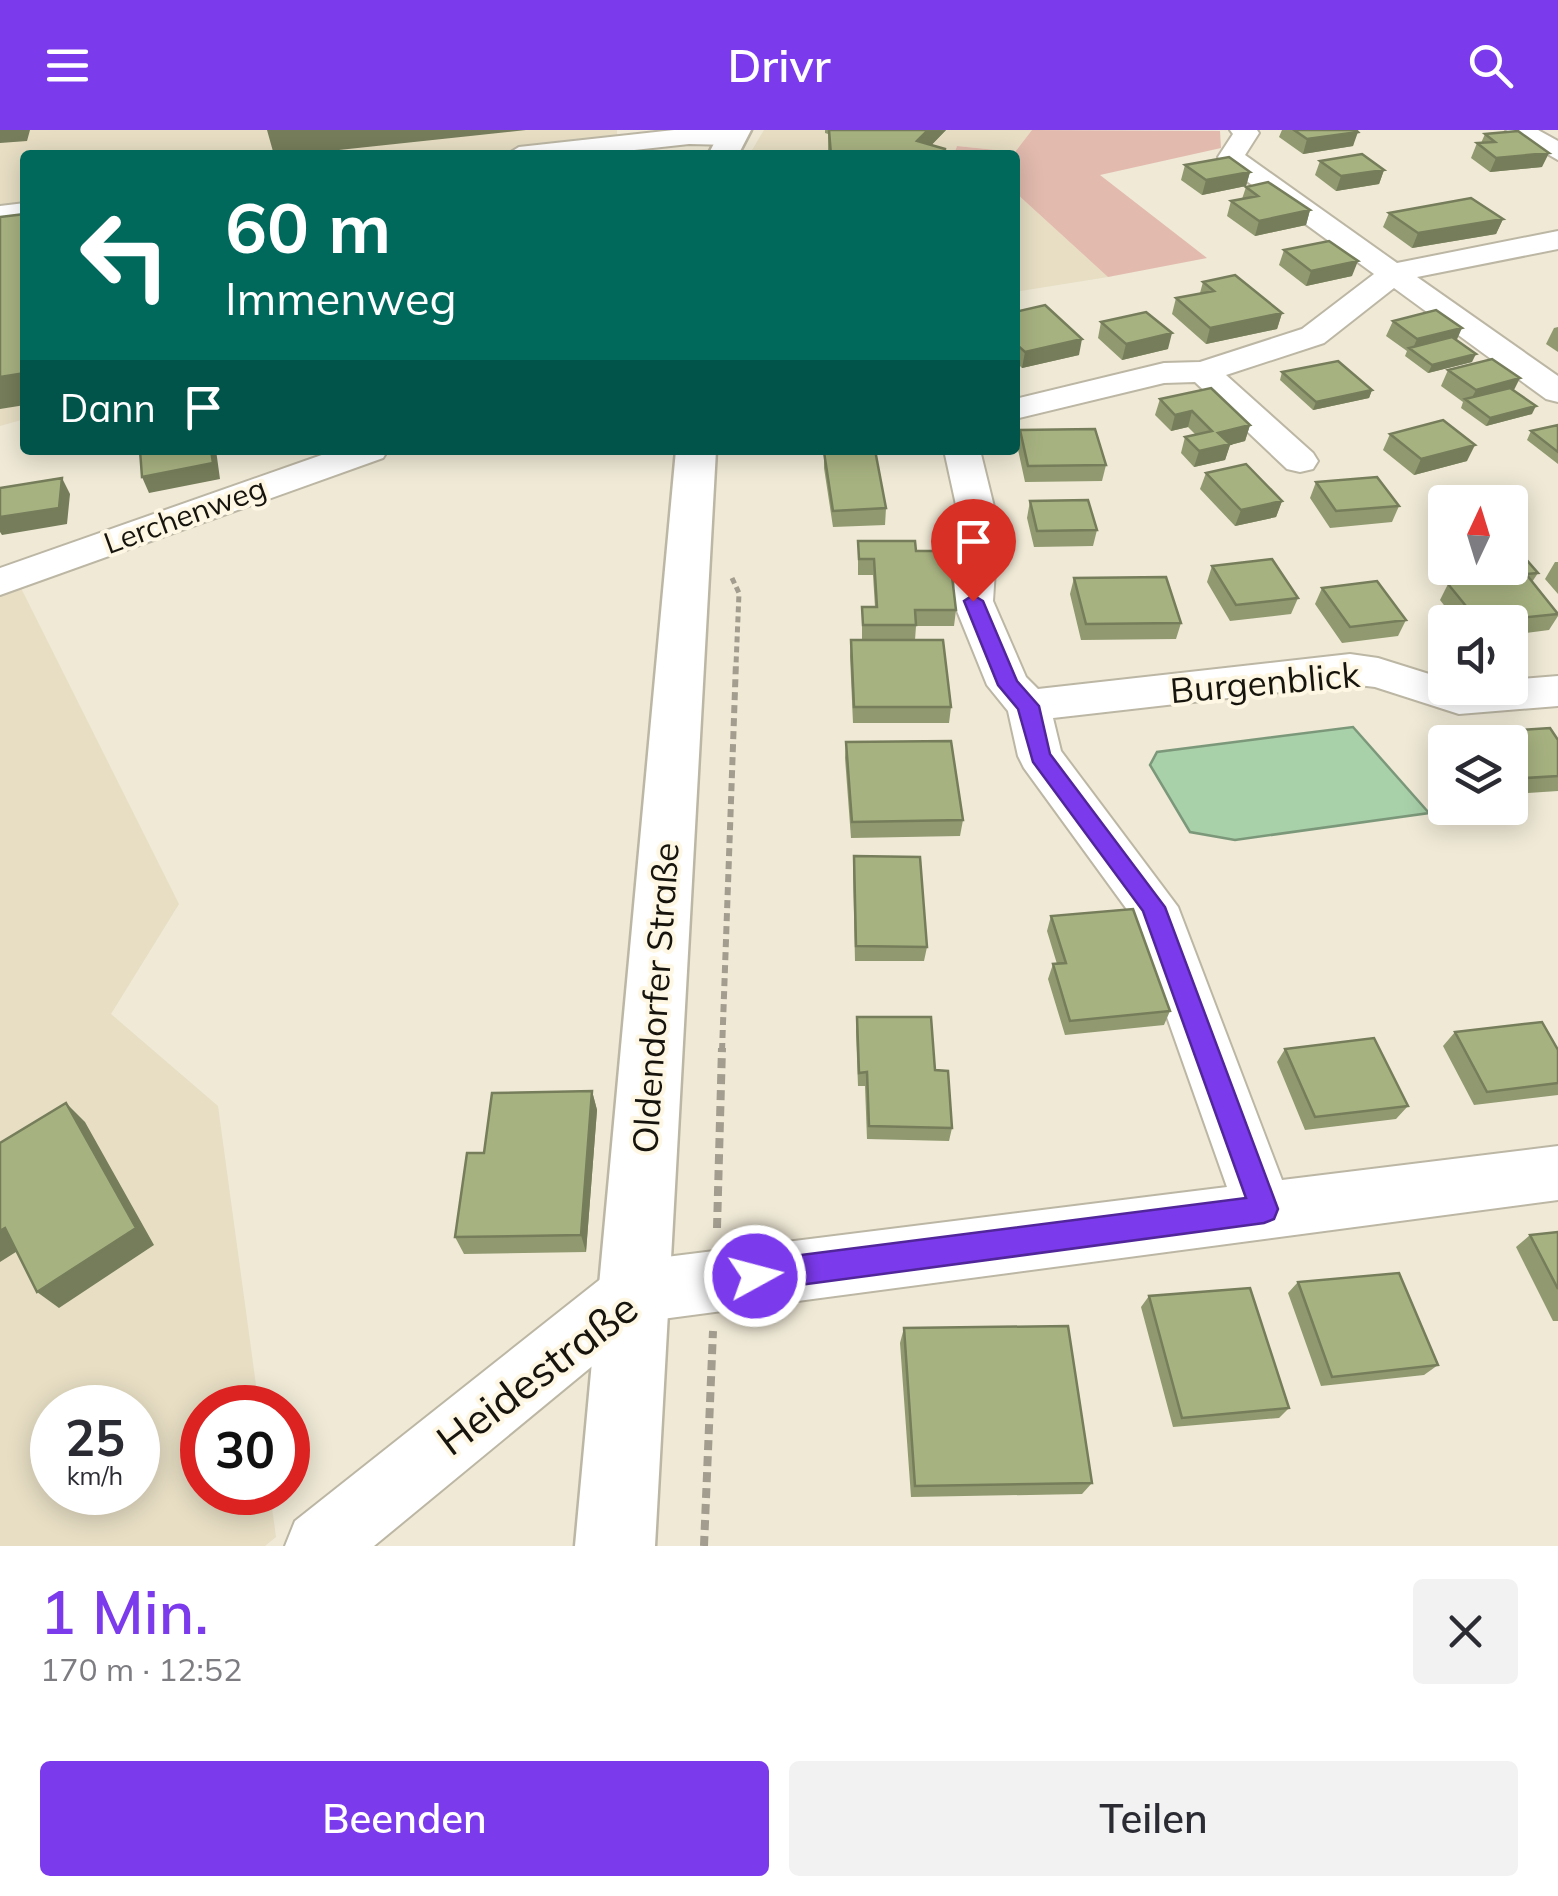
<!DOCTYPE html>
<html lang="de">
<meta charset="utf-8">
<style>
:root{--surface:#fff;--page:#f2f2f3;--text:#2b2b33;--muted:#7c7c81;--accent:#7c3aed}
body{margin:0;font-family:Mulish,sans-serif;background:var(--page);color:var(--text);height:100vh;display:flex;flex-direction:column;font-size:38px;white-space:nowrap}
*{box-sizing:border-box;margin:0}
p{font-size:32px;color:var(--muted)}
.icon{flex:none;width:55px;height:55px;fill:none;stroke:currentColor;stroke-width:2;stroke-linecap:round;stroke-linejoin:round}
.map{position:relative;height:1416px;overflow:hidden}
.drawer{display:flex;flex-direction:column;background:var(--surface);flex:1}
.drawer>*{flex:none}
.guide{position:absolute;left:20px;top:20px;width:1000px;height:305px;border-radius:10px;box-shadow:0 5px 25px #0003;background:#00695c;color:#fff;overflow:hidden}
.needle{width:65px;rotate:4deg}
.tools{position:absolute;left:1428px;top:355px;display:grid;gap:20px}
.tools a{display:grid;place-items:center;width:100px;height:100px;border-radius:10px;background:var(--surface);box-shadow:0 5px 25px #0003;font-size:50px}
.speed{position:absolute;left:30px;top:1255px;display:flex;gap:20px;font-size:50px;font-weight:700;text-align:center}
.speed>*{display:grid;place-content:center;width:130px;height:130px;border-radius:50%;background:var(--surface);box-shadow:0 5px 25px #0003;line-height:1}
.speed small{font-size:25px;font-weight:400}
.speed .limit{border:15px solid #d22;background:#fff;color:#111}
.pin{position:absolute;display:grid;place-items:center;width:85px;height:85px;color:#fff;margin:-102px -42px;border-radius:50% 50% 50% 0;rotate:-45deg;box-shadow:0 0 10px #0007}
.pin .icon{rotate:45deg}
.me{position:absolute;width:110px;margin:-55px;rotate:83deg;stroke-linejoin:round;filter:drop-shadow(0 0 8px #0008)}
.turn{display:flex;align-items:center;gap:35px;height:210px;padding:0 40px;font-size:45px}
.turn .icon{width:130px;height:130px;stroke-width:2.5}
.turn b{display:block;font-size:70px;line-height:85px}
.then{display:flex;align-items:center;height:95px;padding:0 40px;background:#0003;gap:20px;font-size:38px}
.round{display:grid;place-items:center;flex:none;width:105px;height:105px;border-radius:10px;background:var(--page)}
.head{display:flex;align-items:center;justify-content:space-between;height:170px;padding:0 40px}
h1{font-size:60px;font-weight:600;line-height:75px;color:var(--accent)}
.action{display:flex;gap:20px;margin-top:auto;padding:20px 40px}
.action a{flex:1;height:115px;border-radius:10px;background:var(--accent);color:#fff;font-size:40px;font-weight:600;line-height:115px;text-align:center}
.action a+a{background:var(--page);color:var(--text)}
header{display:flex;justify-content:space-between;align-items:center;height:130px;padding:0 40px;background:var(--accent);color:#fff;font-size:45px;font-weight:600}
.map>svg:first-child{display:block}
.built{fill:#e7dec4;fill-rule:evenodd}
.green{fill:#e2baae}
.water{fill:#a8d0a9;stroke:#7c987a;stroke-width:2.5}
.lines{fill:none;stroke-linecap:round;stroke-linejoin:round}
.minor-casing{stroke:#bcb6a4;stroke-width:4}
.secondary-casing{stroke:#bcb6a4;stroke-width:5}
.path-far2{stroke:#a29d8f;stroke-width:5;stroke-dasharray:6 4;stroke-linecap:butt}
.path-far1{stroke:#a29d8f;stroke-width:6;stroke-dasharray:8 5;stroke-linecap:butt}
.path{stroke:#a29d8f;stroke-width:8;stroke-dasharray:10 6;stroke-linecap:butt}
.minor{fill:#fff;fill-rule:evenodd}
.secondary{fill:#fff;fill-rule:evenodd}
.wall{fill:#90996f}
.shaded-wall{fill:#757d5a}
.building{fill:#a7b281;stroke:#757d5a;stroke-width:2.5}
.route{fill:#7c3aed;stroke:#51269a;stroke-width:2.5}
.labels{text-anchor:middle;stroke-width:8;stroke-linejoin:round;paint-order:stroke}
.far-street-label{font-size:30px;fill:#16140d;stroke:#fdf7e4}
.street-label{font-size:35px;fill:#16140d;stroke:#fdf7e4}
.near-street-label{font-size:42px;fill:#16140d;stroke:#fdf7e4}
</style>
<header><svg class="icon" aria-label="menu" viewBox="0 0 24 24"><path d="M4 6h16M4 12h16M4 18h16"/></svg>Drivr<svg class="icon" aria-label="search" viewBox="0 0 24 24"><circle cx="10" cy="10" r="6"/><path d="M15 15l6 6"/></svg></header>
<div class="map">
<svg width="1558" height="1416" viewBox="0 0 1558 1416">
<rect width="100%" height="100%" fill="#efe9d6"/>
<path class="built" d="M0,0h617v8l-139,17h-453v264l-25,7z
M764,0h268l-17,22 -58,-6 -3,9h-205z
M1015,62l93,85 -93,15z
M20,456l159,318 -68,110 107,92 41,301 -57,1v84l68,1 6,44 -11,9h-265v-953zM52,1278h86v84h-86z"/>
<path class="green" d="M1032,0l188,1 1,17 -121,27 107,83 -99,19 -93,-85v-37h-61l3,-9 58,6z"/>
<path class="water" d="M1353,597l76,86 -194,27 -45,-8 -40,-67 7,-13z"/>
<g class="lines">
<defs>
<path id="minor" d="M674,0h59l10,7 -13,8 -41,-1 -100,11h-83l13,-8z
M1230,0h27l2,3 -14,22 152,108 161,-32v18l-141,28 141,99v26l-12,-3 -152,-111 -70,55 -98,32 87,78 5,8 -5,8 -13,3 -13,-3 -92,-87 -31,1 -149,36v-20l149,-36 36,-1 102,-33 72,-55 -152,-111 -4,-6 15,-23z
M1506,0h32l20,11v19z
M25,73v16l-25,3v-16z
M336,320h52l-5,8 -383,137v-27z
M944,320h36l18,73 -5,78 33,76 12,12 312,-35 28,4 67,21v9h65v-8l48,-4v30l-99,8 -84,-27 -25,-3 -297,34 8,33 117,156 104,273 276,-34v54l-911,121 -273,225h-89l10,-25 317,-251 22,-9 593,-74 -96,-272 -107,-147 -6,-12 -10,-45 -21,-26 -34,-84 7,-78z"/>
<path id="secondary" d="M721,0h30l-13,25h-30z
M676,320h40l-61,1096h-80z"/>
</defs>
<use href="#minor" class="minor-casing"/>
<use href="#secondary" class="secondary-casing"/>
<path class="path-far2" d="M732,448l7,15 -3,72"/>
<path class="path-far1" d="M722,921l14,-389"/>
<path class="path" d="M717,1098l5,-180
M704,1416l9,-215"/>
<use href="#minor" class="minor"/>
<use href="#secondary" class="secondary"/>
</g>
<path class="wall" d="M825,0h121l-15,15 13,10h-116v-21l-3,-1z
M1282,0h74l-3,16 -50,8 -24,-17z
M1485,4l57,33 -52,5 -19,-14 6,-15h4z
M1320,31l64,9 -5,14 -43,7 -21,-16z
M1185,35l65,7 -4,14 -44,9 -21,-15z
M1246,57l64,23 -4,15 -51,11 -28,-20 4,-15 11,-2z
M1389,83l114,6 -7,15 -84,14 -29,-21z
M1284,120l68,26 -46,10 -27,-21z
M1203,152l79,31 -5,16 -71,15 -34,-30 4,-16 24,-5z
M1015,182l64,43 -57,13 -7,-7z
M1393,191l63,19 16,22 -44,11 -23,-17 2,-5 -21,-15z
M1101,192l67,27 -46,11 -24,-22z
M1558,197v25l-12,-8 8,-16z
M1448,240l66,20 18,24 -46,12 -25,-18 2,-6 -22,-16z
M1282,242l90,18 -3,8 -56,12 -33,-30z
M1160,269l90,26 -5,16 -15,4 -5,15 -31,7 -13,-14 4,-16 10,-3 -7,-7 -17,4 -16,-16z
M1558,295v39l-31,-24 4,-9z
M1020,300l86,35 -4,16 -77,1 -8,-37z
M1390,304l77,27 -53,14 -31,-25z
M824,322l62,56 -1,17 -52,2 -9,-59z
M1206,343l76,28 -6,16 -41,9 -35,-37z
M1316,352l83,24 -7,16 -62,6 -20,-30z
M1030,371l67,29 -4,16 -59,1 -7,-29z
M858,411l58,10 40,59 -2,16h-38l-1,14 36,67 -2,16h-96l-3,-67 1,-16h11v-33h13l-2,-32h-15z
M1445,412v26h65l28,5 -6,9 26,31v3l-9,14 -39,5v-13h-53l-17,-22 8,-16 -20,-24 8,-17z
M1555,432h3v32l-13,-15z
M1212,436l86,32 -7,16 -61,7 -23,-39z
M1074,448l107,45 -5,16 -95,1 -11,-46z
M1322,458l84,32 -8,16 -56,7 -27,-39z
M1465,604l93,6v51l-48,3v-52h-51z
M846,612l117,78 -3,16 -109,2 -6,-80z
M854,726l73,91 -3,14h-69l-2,-90z
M1051,786l119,95 -6,14 -99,10 -17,-56 5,-15h4l-10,-33z
M857,887l78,53 17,58 -3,13 -82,-2 -2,-53h-7l-2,-55z
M1455,902l103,18v45l-84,10 -31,-59z
M1285,919l123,57 -12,13 -91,11 -28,-68z
M592,961l5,19 -11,142 -122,2 -9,-17 29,-84z
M1558,1102v89h-5l-37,-74 14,-12z
M1298,1152l140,83 -14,10 -103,11 -33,-93z
M1149,1166l140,112 -10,10 -106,9 -32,-120z
M904,1198l188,155 -10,11 -171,3 -11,-154z"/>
<path class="shaded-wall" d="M0,0h30l-3,11 -27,2z
M267,0h259l-234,25h-18z
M928,0h18l-24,25 -5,-14z
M1358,2l-5,14 -50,8 4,-15z
M1549,23l-7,14 -52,5 6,-14z
M1384,40l-5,14 -43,7 5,-15z
M1250,42l-4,14 -44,9 4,-15z
M1310,80l-4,15 -51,11 4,-15z
M1503,89l-7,15 -84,14 6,-15z
M1358,131l-6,15 -46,10 5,-15z
M1282,183l-5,16 -71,15 4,-16z
M1462,198l-7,16 -43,6 5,-11z
M1172,203l-4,16 -46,11 4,-16z
M1082,209l-3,16 -57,13 3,-16z
M1476,224l-4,8 -44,11 4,-8z
M25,243v32l-25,4v-32z
M1520,248l-8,16 -43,9 7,-13z
M1372,260l-3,8 -56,12 3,-8z
M1536,276l-4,8 -46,12 4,-8z
M1192,281l-4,16 -17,4 4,-16z
M1250,295l-5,16 -15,4 -5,15 -31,7 5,-16 19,-18z
M1475,315l-8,16 -53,14 7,-16z
M211,320h5l4,29 -71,14 -7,-16z
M62,348l8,16 -3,30 -65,11 -2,-3v-15z
M1282,371l-6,16 -41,9 6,-16z
M592,961l5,19 -11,142 -5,-17z
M66,973l19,19 69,123 -95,63 -22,-16z
M5,1098l22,17 -27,17v-31z"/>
<path class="building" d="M829,0h99l-11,11 28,8 -1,6h-113z
M1294,0h62l2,2 -51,7z
M1518,1l31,22 -53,5 -19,-15 18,-1 -10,-8z
M1362,24l22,16 -43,6 -21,-15z
M1229,27l21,15 -44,8 -21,-15z
M1268,52l42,28 -51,11 -28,-20 27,-5 -12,-9z
M1471,68l32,21 -85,14 -29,-20z
M25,84v159l-25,4v-160z
M1329,111l29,20 -47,10 -27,-21z
M1235,145l47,38 -72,15 -34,-30 38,-7 -11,-9z
M1045,175l37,34 -57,13 -10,-9v-31z
M1436,180l26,18 -45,11 -24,-18z
M1146,182l26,21 -46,11 -25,-22z
M1452,207l24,17 -44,11 -23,-17z
M1492,229l28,19 -44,12 -28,-20z
M1338,231l34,29 -56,12 -34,-30z
M1211,258l39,37 -32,8 12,11 -31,7 -14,-14 27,-6 -20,-20 -17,4 -15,-16z
M1510,258l26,18 -46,12 -25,-19z
M1443,290l32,25 -54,14 -31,-25z
M1558,295v27l-27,-21z
M1095,299l11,36 -78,1 -8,-36z
M140,320h71l2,13 -71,14z
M875,320l11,58 -53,3 -9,-59z
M1246,334l36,37 -41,9 -35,-37z
M1377,347l22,29 -63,5 -20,-29z
M62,348l-3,30 -59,9v-29z
M1088,370l9,30 -60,1 -7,-30z
M858,411h57l1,10h33l7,59h-41l1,15h-53l-1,-18h15l-3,-48h-15z
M1510,411l28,32 -12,1 32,40 -79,8 -31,-38 19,-3 -11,-13h54z
M1445,412v12l-9,-11z
M1272,429l26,39 -62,7 -24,-39z
M1166,447l15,46 -95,1 -12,-46z
M1377,451l29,39 -56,7 -28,-39z
M851,510h92l8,67h-97z
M1550,598l8,12v36l-48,3v-37h-40l-5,-8z
M951,611l12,79 -111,2 -6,-80z
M854,726l66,1 7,90 -71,-1z
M1133,779l37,102 -100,10 -17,-57 13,-1 -15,-47z
M857,887h74l4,53 13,1 4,57 -83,-2 -2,-54 -8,1z
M1542,892l16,28v33l-71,9 -32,-60z
M1374,908l34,68 -93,11 -30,-68z
M592,961l-11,144 -126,2 12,-84h17l8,-60z
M66,973l70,125 -99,64 -32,-64 -5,3v-88z
M1558,1102v57l-28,-54z
M1399,1143l39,92 -106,12 -34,-95z
M1250,1158l39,120 -107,10 -33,-122z
M1068,1196l24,157 -177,3 -11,-158z"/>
<path class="route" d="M973,465l10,6 34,80 22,25 11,48 115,153 113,302 -4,10 -10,4 -509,68 -11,-5 -4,-10 4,-10 11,-5 491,-63 -103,-287 -110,-149 -15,-53 -20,-24 -34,-84z"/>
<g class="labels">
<g class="far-street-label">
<text transform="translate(185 386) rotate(-20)" y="10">Lerchenweg</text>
</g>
<g class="street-label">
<text transform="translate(1265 553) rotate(-5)" y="12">Burgenblick</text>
<text transform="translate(656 868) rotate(-86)" y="12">Oldendorfer Straße</text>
</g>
<g class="near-street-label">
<text transform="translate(537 1244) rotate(-37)" y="15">Heidestraße</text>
</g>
</g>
</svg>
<div class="tools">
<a><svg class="needle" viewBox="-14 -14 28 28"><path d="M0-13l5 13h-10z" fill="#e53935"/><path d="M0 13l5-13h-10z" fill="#7c7c81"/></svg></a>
<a><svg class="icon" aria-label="sound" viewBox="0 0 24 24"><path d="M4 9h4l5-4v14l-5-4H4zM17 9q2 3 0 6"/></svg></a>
<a><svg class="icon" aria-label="layers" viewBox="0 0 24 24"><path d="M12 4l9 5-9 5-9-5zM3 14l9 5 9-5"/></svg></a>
</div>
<div class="speed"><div>25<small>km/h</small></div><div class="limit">30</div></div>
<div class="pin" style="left:973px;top:471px;background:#d93025"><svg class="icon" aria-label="arrive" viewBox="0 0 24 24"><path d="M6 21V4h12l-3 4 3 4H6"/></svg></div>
<svg class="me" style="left:755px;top:1146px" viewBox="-20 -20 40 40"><circle r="17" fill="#7c3aed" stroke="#fff" stroke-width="3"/><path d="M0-11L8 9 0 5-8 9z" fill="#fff"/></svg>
<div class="guide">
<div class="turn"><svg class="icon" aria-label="left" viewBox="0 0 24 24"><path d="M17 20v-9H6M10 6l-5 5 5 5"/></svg><div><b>60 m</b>Immenweg</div></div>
<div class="then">Dann<svg class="icon" aria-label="arrive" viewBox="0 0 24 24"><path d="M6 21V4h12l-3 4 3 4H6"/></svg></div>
</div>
</div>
<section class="drawer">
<div class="head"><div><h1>1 Min.</h1><p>170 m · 12:52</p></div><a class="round"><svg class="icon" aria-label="close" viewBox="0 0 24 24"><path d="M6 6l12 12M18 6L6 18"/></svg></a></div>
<div class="action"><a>Beenden</a><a>Teilen</a></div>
</section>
